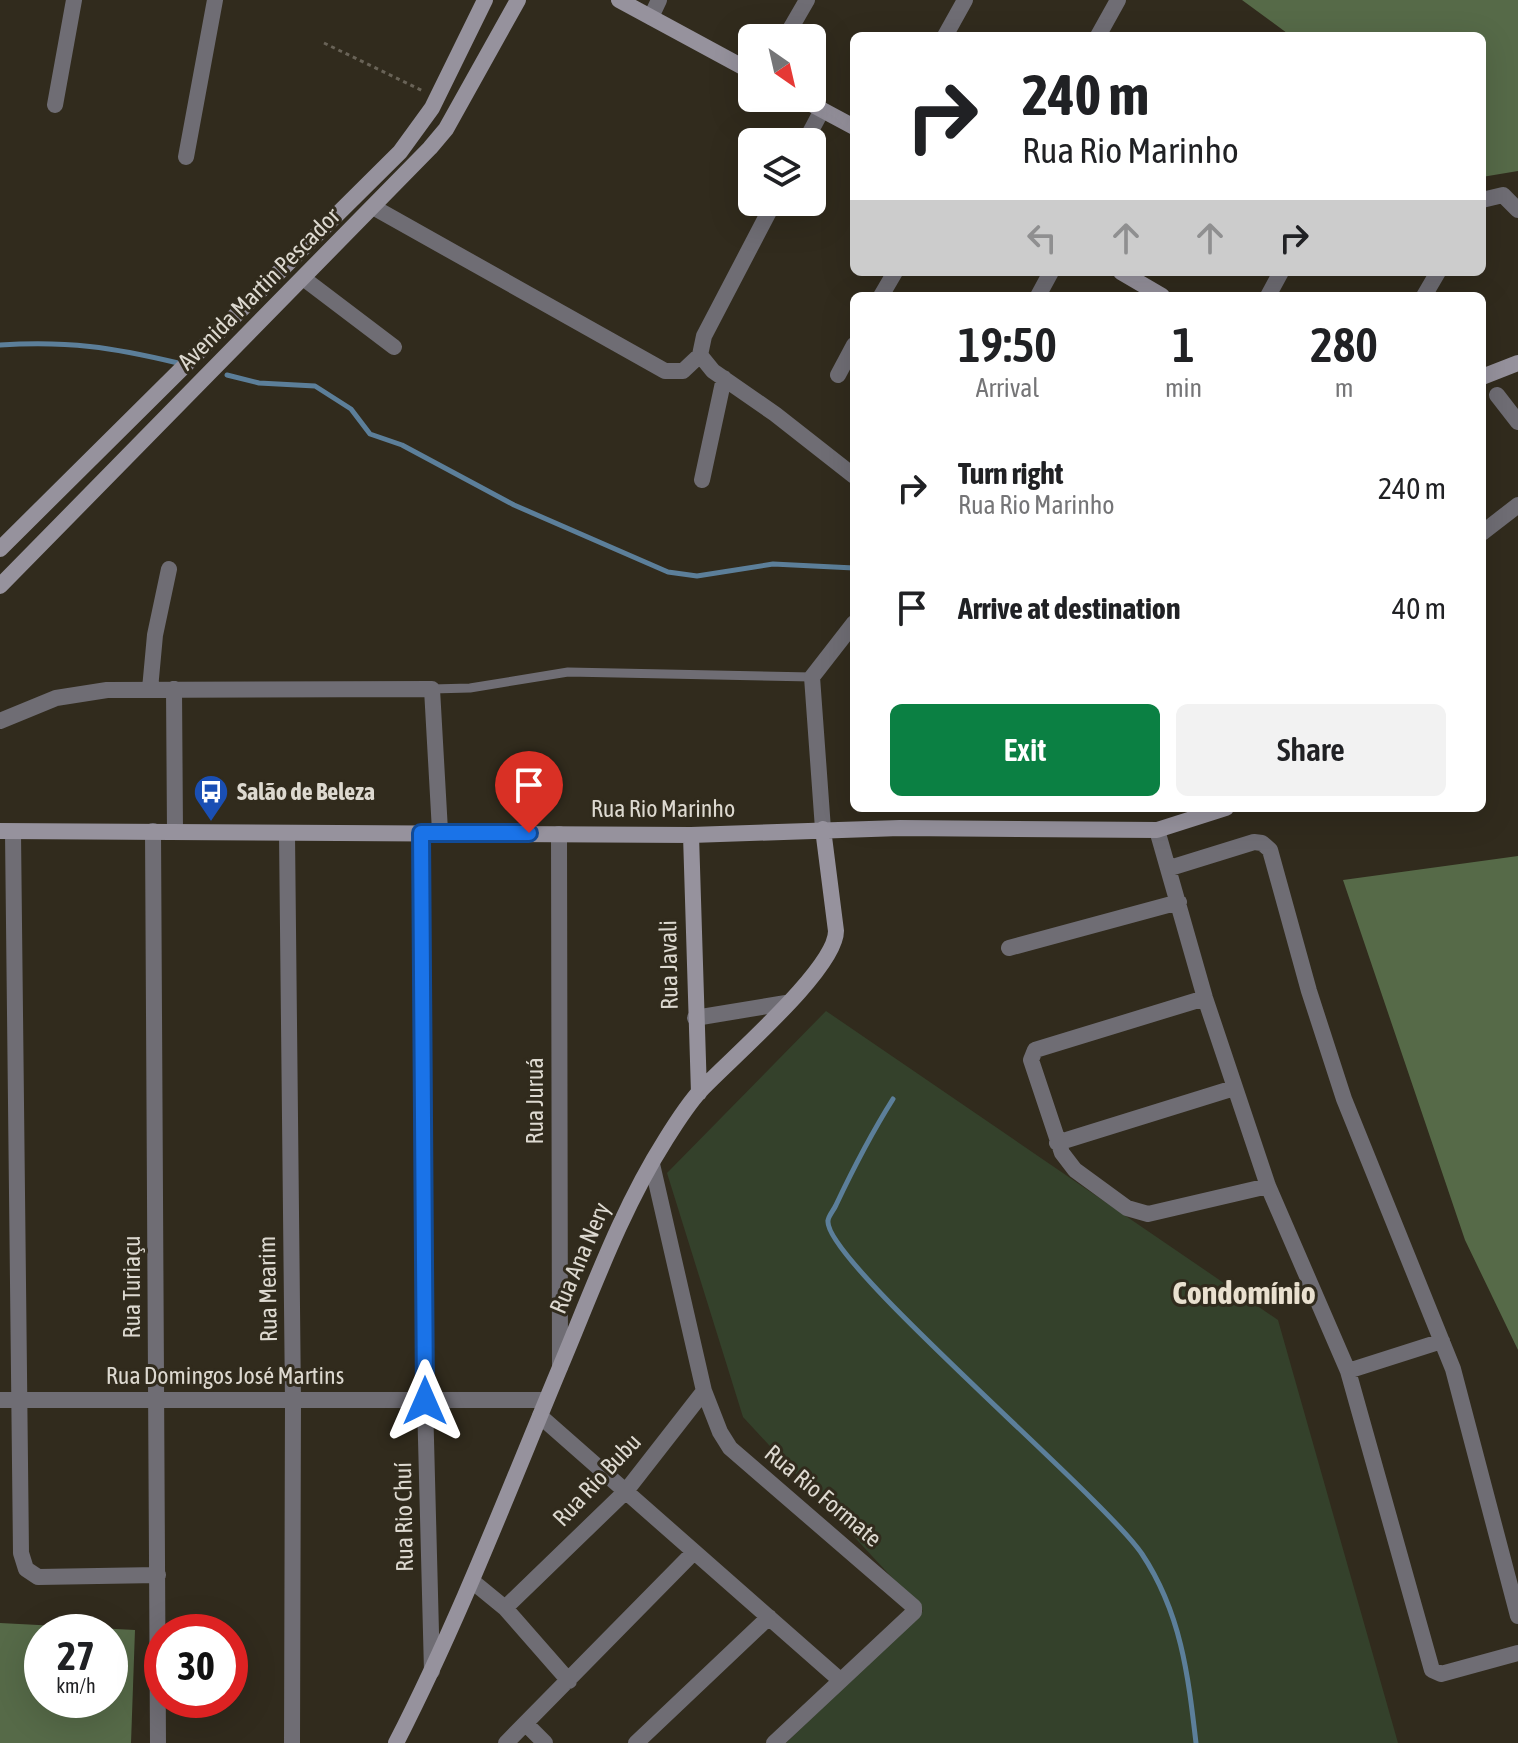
<!DOCTYPE html>
<meta charset="utf-8">
<style>
:root{--surface:#fff;--page:#f2f2f2;--text:#202124;--muted:#757577;--accent:#0b8043}
body{margin:0;font-family:"Asap Condensed",sans-serif;background:var(--page);color:var(--text);height:100vh;display:flex;flex-direction:column;font-size:30px;white-space:nowrap}
*{box-sizing:border-box;margin:0}
p{font-size:26px;color:var(--muted)}
.icon{flex:none;width:44px;height:44px;fill:none;stroke:currentColor;stroke-width:2;stroke-linecap:round;stroke-linejoin:round}
.map{position:relative;flex:1;overflow:hidden}
.sheet{position:absolute;left:850px;top:292px;width:636px;height:520px;display:flex;flex-direction:column;background:var(--surface);border-radius:12px;box-shadow:0 8px 32px #0002}
.sheet>*{flex:none}
.top-card{position:absolute;left:850px;top:32px;width:636px;height:244px;border-radius:12px;box-shadow:0 8px 32px #0002;background:#fff;color:var(--text);overflow:hidden}
.needle{width:52px;rotate:146deg}
.buttons{position:absolute;left:738px;top:24px;display:grid;gap:16px}
.buttons a{display:grid;place-items:center;width:88px;height:88px;border-radius:12px;background:var(--surface);box-shadow:0 8px 32px #0002;font-size:40px}
.speed{position:absolute;left:24px;top:1614px;display:flex;gap:16px;font-size:40px;font-weight:700;text-align:center}
.speed>*{display:grid;place-content:center;width:104px;height:104px;border-radius:50%;background:var(--surface);box-shadow:0 8px 32px #0002;line-height:1}
.speed small{font-size:20px;font-weight:400}
.speed .limit{border:12px solid #d22;background:#fff;color:#111}
.pin{position:absolute;display:grid;place-items:center;width:68px;height:68px;color:#fff;margin:-82px -34px;border-radius:50% 50% 50% 0;rotate:-45deg;box-shadow:0 0 8px #0007}
.pin .icon{rotate:45deg}
.me{position:absolute;width:88px;margin:-44px;rotate:0deg;stroke-linejoin:round;filter:drop-shadow(0 0 6px #0008)}
.turn{display:flex;align-items:center;gap:28px;height:168px;padding:0 40px;font-size:36px}
.turn .icon{width:104px;height:104px;stroke-width:2.5}
.turn b{display:block;font-size:56px;line-height:68px}
.lanes{display:flex;align-items:center;height:76px;padding:0 40px;background:#0003;justify-content:center;gap:40px;direction:ltr}
.lanes .off{opacity:.35}
.eta{display:flex;justify-content:space-evenly;align-items:center;height:136px;text-align:center}
.eta b{font-size:48px;font-weight:600;line-height:56px}
.primary-button{display:flex;gap:16px;margin-top:auto;padding:16px 40px}
.primary-button a{flex:1;height:92px;border-radius:12px;background:var(--accent);color:#fff;font-size:32px;font-weight:600;line-height:92px;text-align:center}
.primary-button a+a{background:var(--page);color:var(--text)}
ul{padding:0;list-style:none}
li{display:flex;align-items:center;gap:24px;height:120px;padding:0 40px}
li div{flex:1}
li b{display:block;font-size:30px}
li em{font-style:normal}
.map>svg:first-child{display:block}
.green{fill:#34412b}
.forest{fill:#566a48;fill-rule:evenodd}
.lines{fill:none;stroke-linecap:round;stroke-linejoin:round}
.stream{stroke:#5c7f9a;stroke-width:5}
.path{stroke:#696357;stroke-width:3;stroke-dasharray:4 4;stroke-linecap:butt}
.lane{stroke:#6f6d74;stroke-width:9}
.street{stroke:#6f6d74;stroke-width:16}
.secondary{stroke:#96929d;stroke-width:16}
.route-casing{stroke:#114b97;stroke-width:20}
.route{stroke:#1a73e8;stroke-width:14}
.labels{text-anchor:middle;stroke-width:6;stroke-linejoin:round;paint-order:stroke}
.street-label{font-size:24px;fill:#ddd9d0;stroke:#312b1d}
.poi-label{font-size:24px;font-weight:bold;fill:#ddd9d0;stroke:#312b1d;text-anchor:start}
.district-label{font-size:32px;font-weight:bold;fill:#e9e0cf;stroke:#312b1d}
</style>
<div class="map">
<svg width="1518" height="1743" viewBox="0 0 1518 1743">
<rect width="100%" height="100%" fill="#312b1d"/>
<path class="green" d="M826,1011l452,309 120,423h-612l137,-132 -180,-194 -76,-244z"/>
<path class="forest" d="M1242,0h276v171l-36,6v-141h-191z
M1518,856v494l-53,-110 -122,-360z
M0,1623l135,7 -4,113h-131zM42,1632h68v68h-68z"/>
<g class="lines">
<path class="stream" d="M0,345c69,-4 111,2 178,18
M227,375l32,8 56,3 36,23 19,25 32,11 112,60 154,67 29,4 76,-12 81,4
M893,1099c-22,35 -40,70 -57,106 -2,5 -8,11 -8,16 -4,40 275,275 314,333 39,59 46,120 54,189"/>
<path class="path" d="M324,43l99,48"/>
<path class="lane" d="M432,689l38,-1 98,-16 244,5"/>
<path class="street" d="M651,17l8,-17
M945,36l20,-36
M1098,36l20,-36
M785,38l22,-38
M55,105l19,-105
M805,142l17,-32
M186,157l29,-157
M1482,200l21,-5 15,15
M774,202l-70,134 -4,19 13,16 62,43 79,62
M373,207l292,164h18l17,-16
M303,278l91,69
M881,296l14,-24
M1038,296l13,-24
M1268,296l13,-24
M1424,296l14,-24
M838,375l16,-30
M1497,395l21,27
M702,480l22,-102
M1482,533l36,-28
M150,689l5,-54 14,-66
M174,689l1,143
M0,721l56,-23 51,-8 325,-1 8,142
M823,829l-11,-152 42,-54
M1157,830l48,168 63,188 80,185 84,299 9,4 77,-21
M153,831l5,912
M13,833l8,720 5,16 12,8 120,-2
M421,833l4,568 7,270
M287,834l6,567 -1,342
M559,834l1,533
M1170,868l84,-26 8,1 8,7 39,141 35,108 109,270 65,247
M1009,948l170,-46
M1205,998l-170,52 -4,10 31,93 13,17 52,38 21,6 120,-28
M695,1018l91,-15
M1057,1143l177,-55
M1348,1371l94,-30
M704,1391l16,41 10,16 184,159v5l-140,131
M0,1400h545
M540,1416l300,264
M472,1581l33,27 64,73
M505,1608l121,-117 78,-100 -52,-227
M527,1725l18,18
M506,1743l188,-191
M636,1743l133,-126"/>
<path class="secondary" d="M619,0l133,72
M800,98l54,29
M1121,272l41,24
M1482,377l36,-14
M0,549l400,-397 32,-44 53,-108
M0,586l430,-438 16,-19 72,-129
M0,831l691,4 209,-7 257,2 69,-22
M691,835l8,258
M396,1743c63,-123 112,-251 165,-378 32,-76 60,-155 105,-226 10,-16 22,-35 35,-49 29,-31 135,-121 135,-159l-13,-102"/>
</g>
<g class="lines">
<defs>
<path id="route" d="M425,1401l-4,-568h108"/>
</defs>
<use href="#route" class="route-casing"/>
<use href="#route" class="route"/>
</g>
<defs>
<symbol id="bus-pin" viewBox="-11 -11 22 30"><path d="M0 17L-7.5 6A9.5 9.5 0 1 1 7.5 6Z" fill="#1a4fb4" stroke="#312b1d"/><path d="M-5-6H5V4H4V6H2V4H-2V6H-4V4H-5ZM-3.5-4V0h7V-4ZM-3.5 1.2v1.5H-2V1.2ZM2 1.2v1.5H3.5V1.2Z" fill="#fff"/></symbol>
</defs>
<g fill-rule="evenodd">
<use href="#bus-pin" x="191" y="772" width="40" height="54"/>
</g>
<g class="labels">
<g class="street-label">
<text transform="translate(259 289) rotate(-45)" y="8">Avenida Martin Pescador</text>
<text x="663" y="817">Rua Rio Marinho</text>
<text transform="translate(669 965) rotate(-91)" y="8">Rua Javali</text>
<text transform="translate(535 1101) rotate(-90)" y="8">Rua Juruá</text>
<text transform="translate(580 1258) rotate(-67)" y="8">Rua Ana Nery</text>
<text transform="translate(132 1287) rotate(-90)" y="8">Rua Turiaçu</text>
<text transform="translate(268 1289) rotate(-91)" y="8">Rua Mearim</text>
<text x="225" y="1384">Rua Domingos José Martins</text>
<text transform="translate(597 1480) rotate(-47)" y="8">Rua Rio Bubu</text>
<text transform="translate(823 1496) rotate(40)" y="8">Rua Rio Formate</text>
<text transform="translate(404 1517) rotate(-91)" y="8">Rua Rio Chuí</text>
</g>
<g class="poi-label">
<text x="237" y="800">Salão de Beleza</text>
</g>
<g class="district-label">
<text x="1244" y="1304">Condomínio</text>
</g>
</g>
</svg>
<div class="buttons">
<a><svg class="needle" viewBox="-14 -14 28 28"><path d="M0-13l5 13h-10z" fill="#e53935"/><path d="M0 13l5-13h-10z" fill="#757577"/></svg></a>
<a><svg class="icon" aria-label="layers" viewBox="0 0 24 24"><path d="M12 4l9 5-9 5-9-5zM3 14l9 5 9-5"/></svg></a>
</div>
<div class="speed"><div>27<small>km/h</small></div><div class="limit">30</div></div>
<div class="pin" style="left:529px;top:833px;background:#d93025"><svg class="icon" aria-label="arrive" viewBox="0 0 24 24"><path d="M6 21V4h12l-3 4 3 4H6"/></svg></div>
<svg class="me" style="left:425px;top:1401px" viewBox="-20 -20 40 40"><path d="M0-17L14 15 0 8-14 15z" fill="#1a73e8" stroke="#fff" stroke-width="4"/></svg>
<div class="top-card">
<div class="turn"><svg class="icon" aria-label="right" viewBox="0 0 24 24"><path d="M7 20v-9h11M14 6l5 5-5 5"/></svg><div><b>240 m</b>Rua Rio Marinho</div></div>
<div class="lanes"><svg class="icon off" aria-label="left" viewBox="0 0 24 24"><path d="M17 20v-9H6M10 6l-5 5 5 5"/></svg><svg class="icon off" aria-label="ahead" viewBox="0 0 24 24"><path d="M12 20V5M6 11l6-6 6 6"/></svg><svg class="icon off" aria-label="ahead" viewBox="0 0 24 24"><path d="M12 20V5M6 11l6-6 6 6"/></svg><svg class="icon" aria-label="right" viewBox="0 0 24 24"><path d="M7 20v-9h11M14 6l5 5-5 5"/></svg></div>
</div>
<section class="sheet">
<div class="eta">
<div><b>19:50</b><p>Arrival</p></div>
<div><b>1</b><p>min</p></div>
<div><b>280</b><p>m</p></div>
</div>
<ul>
<li><svg class="icon" aria-label="right" viewBox="0 0 24 24"><path d="M7 20v-9h11M14 6l5 5-5 5"/></svg><div><b>Turn right</b><p>Rua Rio Marinho</p></div><em>240 m</em></li>
<li><svg class="icon" aria-label="arrive" viewBox="0 0 24 24"><path d="M6 21V4h12l-3 4 3 4H6"/></svg><div><b>Arrive at destination</b></div><em>40 m</em></li>
</ul>
<div class="primary-button"><a>Exit</a><a>Share</a></div>
</section>
</div>
